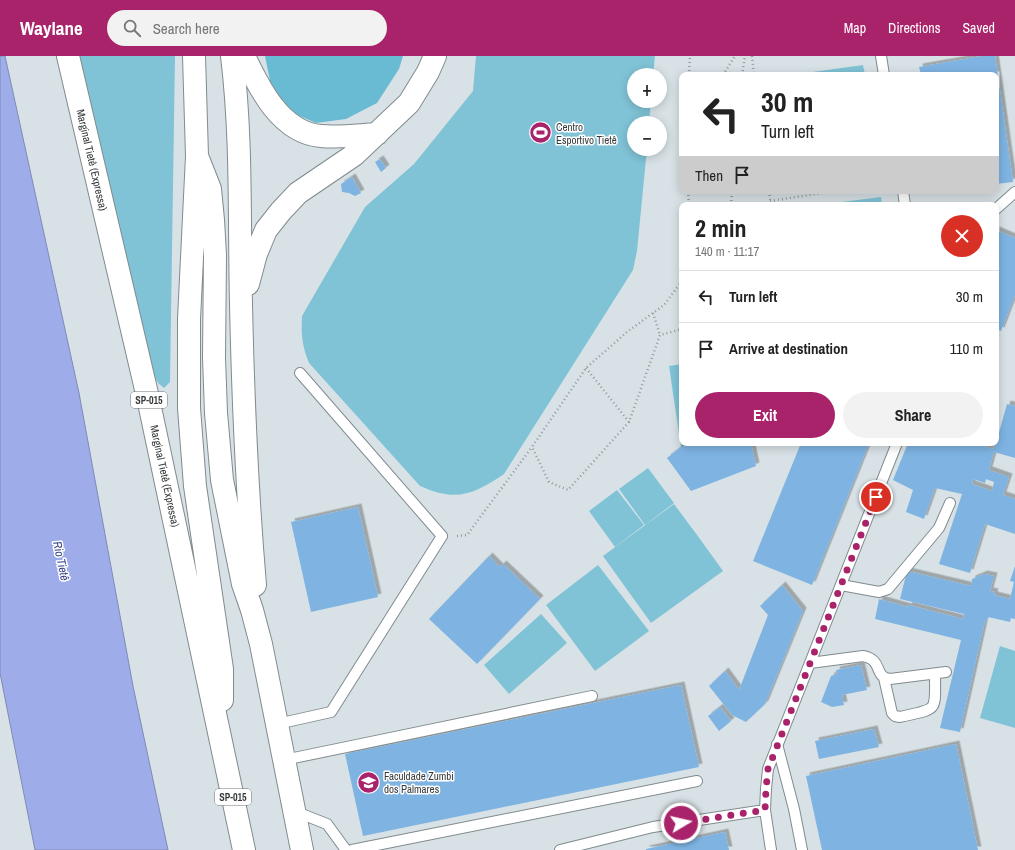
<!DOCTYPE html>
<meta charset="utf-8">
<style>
:root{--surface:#fff;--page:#f2f2f2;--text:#222;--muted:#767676;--line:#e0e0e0;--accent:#a9236b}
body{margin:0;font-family:"Archivo Narrow",sans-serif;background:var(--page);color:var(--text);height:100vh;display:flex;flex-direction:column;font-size:15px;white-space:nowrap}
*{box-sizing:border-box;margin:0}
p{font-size:13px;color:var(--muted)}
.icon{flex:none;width:22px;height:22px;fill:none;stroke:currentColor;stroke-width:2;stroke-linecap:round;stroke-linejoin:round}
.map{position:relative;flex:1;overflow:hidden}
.sheet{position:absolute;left:679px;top:146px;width:320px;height:244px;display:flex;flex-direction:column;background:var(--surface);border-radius:8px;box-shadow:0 2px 10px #0003}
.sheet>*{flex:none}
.hud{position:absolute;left:679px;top:16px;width:320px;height:122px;border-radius:8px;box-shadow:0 2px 10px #0003;background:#fff;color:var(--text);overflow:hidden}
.controls{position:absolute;left:627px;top:12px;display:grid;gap:8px}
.controls a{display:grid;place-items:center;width:40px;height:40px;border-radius:50%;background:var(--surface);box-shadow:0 2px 10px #0003;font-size:20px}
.pin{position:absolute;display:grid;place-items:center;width:34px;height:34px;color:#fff;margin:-17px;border:2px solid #fff;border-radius:50%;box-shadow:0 1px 4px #0007}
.me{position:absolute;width:44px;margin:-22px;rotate:81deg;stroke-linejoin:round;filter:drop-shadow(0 0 3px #0008)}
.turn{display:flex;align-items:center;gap:14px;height:84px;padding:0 16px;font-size:18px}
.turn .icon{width:52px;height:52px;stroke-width:2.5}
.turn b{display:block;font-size:28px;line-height:34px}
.then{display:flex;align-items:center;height:38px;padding:0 16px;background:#0003;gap:8px;font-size:15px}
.round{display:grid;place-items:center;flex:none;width:42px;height:42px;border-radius:21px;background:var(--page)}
.overview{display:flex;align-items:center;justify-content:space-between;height:68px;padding:0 16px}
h1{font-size:24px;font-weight:700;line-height:30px}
.cta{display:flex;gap:8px;margin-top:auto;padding:8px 16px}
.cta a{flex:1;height:46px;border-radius:24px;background:var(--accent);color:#fff;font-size:16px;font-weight:700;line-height:46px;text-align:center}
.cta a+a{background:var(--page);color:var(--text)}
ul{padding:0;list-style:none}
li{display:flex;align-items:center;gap:12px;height:52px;padding:0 16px;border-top:1px solid var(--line)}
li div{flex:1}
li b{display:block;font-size:15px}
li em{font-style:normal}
header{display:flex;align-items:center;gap:24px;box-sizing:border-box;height:56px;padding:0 20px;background:var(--accent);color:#fff}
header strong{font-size:19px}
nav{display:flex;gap:22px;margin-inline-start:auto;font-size:14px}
.search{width:280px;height:36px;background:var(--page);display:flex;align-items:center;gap:10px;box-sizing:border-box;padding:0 14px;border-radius:22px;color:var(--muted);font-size:15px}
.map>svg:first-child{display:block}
.green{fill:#80c3d7}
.forest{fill:#69bbd4}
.water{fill:#9eade9;stroke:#7f8ab5}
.building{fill:#7eb3e2;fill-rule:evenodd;filter:url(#shadow)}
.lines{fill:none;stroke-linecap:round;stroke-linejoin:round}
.lane-casing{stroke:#818b8e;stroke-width:12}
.highway-casing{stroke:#818b8e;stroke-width:24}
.path{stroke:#939a9d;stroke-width:2.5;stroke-dasharray:1 3;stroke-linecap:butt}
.lane{stroke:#fff;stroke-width:10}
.highway{stroke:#fff;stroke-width:22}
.route{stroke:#a9236b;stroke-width:7;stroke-dasharray:0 12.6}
.labels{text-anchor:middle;stroke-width:3;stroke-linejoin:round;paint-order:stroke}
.shield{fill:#fff;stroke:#727576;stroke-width:1}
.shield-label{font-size:10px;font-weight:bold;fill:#363a3b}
.poi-label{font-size:11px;fill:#363a3b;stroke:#fff;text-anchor:start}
.street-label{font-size:11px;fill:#363a3b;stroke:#fff}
.water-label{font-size:12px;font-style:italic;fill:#37438a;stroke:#fff}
</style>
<header>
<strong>Waylane</strong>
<div class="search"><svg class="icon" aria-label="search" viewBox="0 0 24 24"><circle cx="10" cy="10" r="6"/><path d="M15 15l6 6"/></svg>Search here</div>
<nav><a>Map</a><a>Directions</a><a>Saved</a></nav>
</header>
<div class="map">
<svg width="1015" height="794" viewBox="0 0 1015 794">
<defs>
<filter id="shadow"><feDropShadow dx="3.5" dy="-3.5" stdDeviation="0" flood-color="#0004"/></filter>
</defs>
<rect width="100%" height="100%" fill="#d8e2e6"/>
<path class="green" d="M73,0h102l-5,326 -6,6 -6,-5 -4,-8z
M476,0h179l-2,19h-19v26h17l-2,22h-15v26h13l-10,102 -4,19 -129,204c-31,21 -48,28 -84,12l-111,-123c-7,-17 -8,-29 -7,-47l63,-109 49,-43 59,-73z
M863,9l2,10h-74z
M881,141l1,8h-64z
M682,308v79h28l-29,4 -12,-81z
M648,412l26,35 -29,22 -26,-36z
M617,434l27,35 -29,22 -26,-36z
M674,448l26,35 -40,29 40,-29 23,32 -72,52 -48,-67z
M598,509l51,66 -54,40 -49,-66z
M541,558l26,29 -58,51 -25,-29z
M1000,590l15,5v77l-35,-10z"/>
<path class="forest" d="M265,0h138l-4,13 -22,34 -31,16 -30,4 -28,-12 -18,-30z"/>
<path class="water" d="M0,0h5l74,337 54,293 35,164h-133l-35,-177z"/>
<path class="building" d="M982,0h13l18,126 -17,2v-109h-75l-2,-8z
M380,103l6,9 -5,4 -6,-10z
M352,121l9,16 -6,3 -6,-3 -7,-1 -1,-8z
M996,174l19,8v57l-14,36 -5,-2z
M1007,348l8,2v52l-21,-6 -5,18 20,7 -6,18 12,4v35l-30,-10 -15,49 -31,-9 23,-70 -27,-6 -11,31 -18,-7 7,-22 -20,-10 15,-37h65l20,6 3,-6zM973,423l12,4 1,-4 8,3 -2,9 -20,-7z
M710,387h41l5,23 -65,25 -24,-33 14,-11z
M801,387h68l-57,142 -59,-24z
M358,451l20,90 -67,15 -20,-90z
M489,500l11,11 3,-3 37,35 -63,65 -48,-45z
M1015,510v53l-4,-1 -1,4 -22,-5 -1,4 -2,-1 -25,112 -20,-4 21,-88 -86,-21 4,-20 29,8 1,-2 54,14 1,-5 -64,-15 7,-28 64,15 1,-7 12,-5 10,2 -4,15 5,1 -1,3 16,4 4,-17 -4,-1z
M782,529l21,26 -38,93 -19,18 -14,-7 -23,-29 16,-15 14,19 29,-75 -8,-9z
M861,609l6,25 -25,5 2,10 -12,2 -11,-5 10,-26 6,-2 -1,-4z
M681,629l18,82 -336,69 -18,-82z
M720,651l11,14 -12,10 -11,-15z
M874,673l5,18 -60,12 -4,-18z
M956,688l22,106h-156l-16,-74z
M725,776l4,18h-83v-1z"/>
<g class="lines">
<defs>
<path id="lane" d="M881,0l3,19
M903,135l2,14
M996,153l19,-17
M841,529l38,7 9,-3 51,-61 11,-25
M810,607l53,-7c21,4 10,21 27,23l56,-7
M884,622l8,35 3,3 5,1c39,-9 35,-4 35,-43
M277,668l54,-12 111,-176 -142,-163
M777,688l17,65 8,41
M284,704l308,-64
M294,755l33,13 19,26
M352,794l345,-69
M560,794l93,-23 112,-17
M771,794l-6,-40 1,-21 2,-20 129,-326"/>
<path id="highway" d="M68,0l80,342 96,452
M194,0l3,100 -8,163v89l6,78 27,183v31
M232,0c10,82 7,165 9,248 2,94 6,188 14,281
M244,0c15,32 37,77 77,80 18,2 38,-1 56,-2
M197,100l13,33 3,31 2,35 -1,103 2,55 6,67 21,104 9,26 9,34 41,206
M248,228l8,-30 10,-24 15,-19 17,-18 56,-38 55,-52 19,-31 7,-16"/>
</defs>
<use href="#lane" class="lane-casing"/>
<use href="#highway" class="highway-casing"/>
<path class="path" d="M752,0l2,19
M689,19l1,-19
M723,19l12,-19
M742,19l3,-19
M688,135l1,14
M769,135l2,14
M770,145l65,-10
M731,149l1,-14
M682,225l-18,24 -37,27 -41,36 -54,79 17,35 19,8 61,-68 31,-87 22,-6
M653,257l7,22
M586,312l43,54
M457,480l10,-1 65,-88"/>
<use href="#lane" class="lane"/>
<use href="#highway" class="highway"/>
</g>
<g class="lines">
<path class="route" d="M681,767l84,-13 1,-21 2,-20 108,-272"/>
</g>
<defs>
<symbol id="stadium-disc" viewBox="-11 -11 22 22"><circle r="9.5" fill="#a9236b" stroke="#fff"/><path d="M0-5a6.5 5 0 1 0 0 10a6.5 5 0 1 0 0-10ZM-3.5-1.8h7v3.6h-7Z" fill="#fff"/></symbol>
<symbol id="university-disc" viewBox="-11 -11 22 22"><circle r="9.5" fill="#a9236b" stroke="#fff"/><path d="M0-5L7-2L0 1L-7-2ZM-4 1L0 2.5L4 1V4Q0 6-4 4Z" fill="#fff"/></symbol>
</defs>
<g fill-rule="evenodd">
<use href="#stadium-disc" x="528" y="64" width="25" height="25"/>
<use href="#university-disc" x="356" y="714" width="25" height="25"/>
</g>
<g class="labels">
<g class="shield">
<rect x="131" y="336" width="36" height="16" rx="3"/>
<rect x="215" y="733" width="36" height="16" rx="3"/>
</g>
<g class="shield-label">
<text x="149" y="348">SP-015</text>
<text x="233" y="745">SP-015</text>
</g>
<g class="poi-label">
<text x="556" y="75">Centro<tspan x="556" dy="13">Esportivo Tietê</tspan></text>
<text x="384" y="724">Faculdade Zumbi<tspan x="384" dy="13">dos Palmares</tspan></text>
</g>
<g class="street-label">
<text transform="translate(92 104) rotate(77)" y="4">Marginal Tietê (Expressa)</text>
<text transform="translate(165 420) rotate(78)" y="4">Marginal Tietê (Expressa)</text>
</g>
<g class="water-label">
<text transform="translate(61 505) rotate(78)" y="4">Rio Tietê</text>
</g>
</g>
</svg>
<div class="controls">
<a>+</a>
<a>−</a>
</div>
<div class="pin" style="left:876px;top:441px;background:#d93025"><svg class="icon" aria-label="arrive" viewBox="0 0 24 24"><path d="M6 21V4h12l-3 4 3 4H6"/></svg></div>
<svg class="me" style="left:681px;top:767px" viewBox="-20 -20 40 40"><circle r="17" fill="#a9236b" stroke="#fff" stroke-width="3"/><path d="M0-11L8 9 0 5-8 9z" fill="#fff"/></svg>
<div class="hud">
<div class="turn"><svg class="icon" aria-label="left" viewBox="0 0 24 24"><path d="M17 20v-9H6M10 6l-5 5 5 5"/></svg><div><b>30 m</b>Turn left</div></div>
<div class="then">Then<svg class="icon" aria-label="arrive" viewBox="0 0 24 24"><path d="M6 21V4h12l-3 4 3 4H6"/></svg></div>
</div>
<section class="sheet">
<div class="overview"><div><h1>2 min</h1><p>140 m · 11:17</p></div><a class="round" style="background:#d93025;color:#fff"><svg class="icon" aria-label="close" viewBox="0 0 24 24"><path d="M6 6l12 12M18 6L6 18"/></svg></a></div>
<ul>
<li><svg class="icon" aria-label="left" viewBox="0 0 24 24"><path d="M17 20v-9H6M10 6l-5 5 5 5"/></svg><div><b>Turn left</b></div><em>30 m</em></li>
<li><svg class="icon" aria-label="arrive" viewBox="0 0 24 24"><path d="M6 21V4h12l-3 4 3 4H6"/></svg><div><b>Arrive at destination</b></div><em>110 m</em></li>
</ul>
<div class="cta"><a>Exit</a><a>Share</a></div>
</section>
</div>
